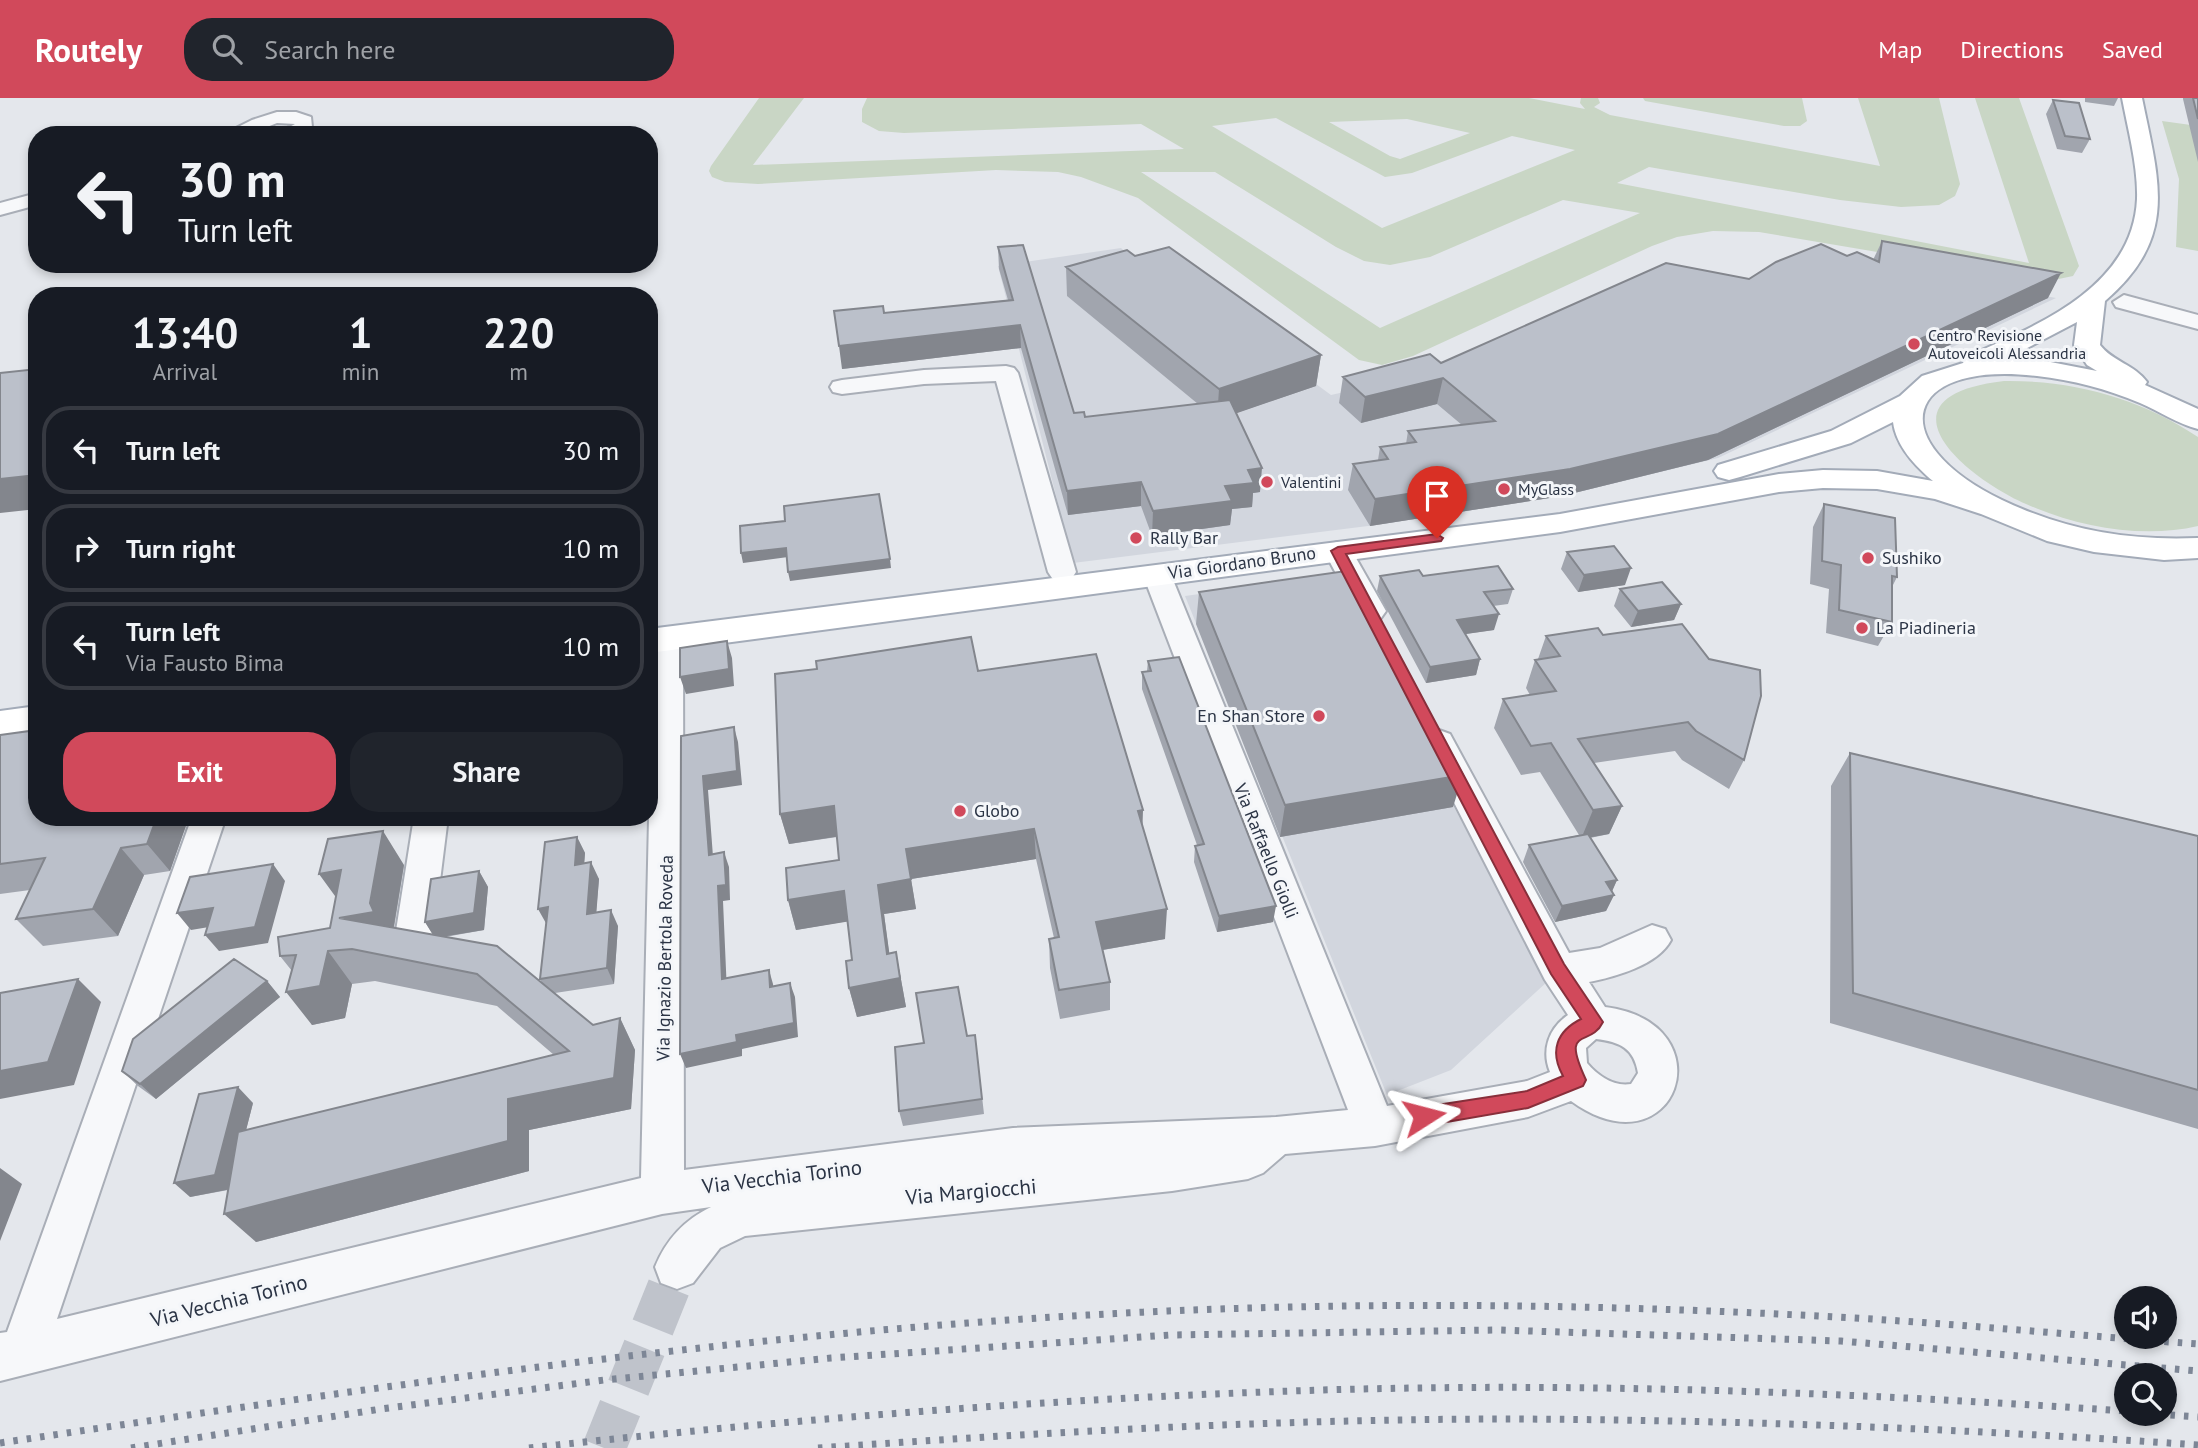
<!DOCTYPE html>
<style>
:root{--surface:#171b24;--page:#20242c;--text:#f1f3f6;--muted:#9ea1a6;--line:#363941;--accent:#d1495b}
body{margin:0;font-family:"PT Sans",sans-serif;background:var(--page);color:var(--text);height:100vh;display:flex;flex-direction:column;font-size:26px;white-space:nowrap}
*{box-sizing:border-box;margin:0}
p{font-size:23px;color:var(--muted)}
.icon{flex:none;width:38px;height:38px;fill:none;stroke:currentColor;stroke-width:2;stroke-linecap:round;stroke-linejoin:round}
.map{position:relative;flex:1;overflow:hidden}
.panel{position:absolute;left:28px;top:189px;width:630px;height:539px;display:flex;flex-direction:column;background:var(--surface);border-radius:28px;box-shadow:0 4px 10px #0003}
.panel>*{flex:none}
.guide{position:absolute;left:28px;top:28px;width:630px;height:147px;border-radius:28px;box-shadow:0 4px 10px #0003;background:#171b24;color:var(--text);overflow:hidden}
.fabs{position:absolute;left:2114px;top:1188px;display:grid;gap:14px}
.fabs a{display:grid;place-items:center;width:63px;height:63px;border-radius:50%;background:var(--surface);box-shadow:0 4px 10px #0003;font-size:35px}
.pin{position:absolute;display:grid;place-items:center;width:60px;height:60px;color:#fff;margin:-72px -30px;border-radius:50% 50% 50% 0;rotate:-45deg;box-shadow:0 0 7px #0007}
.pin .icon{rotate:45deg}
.me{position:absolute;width:77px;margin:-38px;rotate:81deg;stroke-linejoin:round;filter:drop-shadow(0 0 5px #0008)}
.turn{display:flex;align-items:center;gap:24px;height:147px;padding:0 35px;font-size:32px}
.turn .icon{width:91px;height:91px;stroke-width:2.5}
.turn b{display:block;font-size:49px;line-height:60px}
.eta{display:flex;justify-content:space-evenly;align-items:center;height:119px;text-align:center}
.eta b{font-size:42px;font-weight:700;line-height:49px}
.primary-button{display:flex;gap:14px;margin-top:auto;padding:14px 35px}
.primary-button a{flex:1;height:80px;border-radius:28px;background:var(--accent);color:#fff;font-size:28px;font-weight:700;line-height:80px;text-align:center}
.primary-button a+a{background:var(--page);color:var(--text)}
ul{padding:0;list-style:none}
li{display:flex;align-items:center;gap:21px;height:88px;margin:0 14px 10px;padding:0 21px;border:4px solid var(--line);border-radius:28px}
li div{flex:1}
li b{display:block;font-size:26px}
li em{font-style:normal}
header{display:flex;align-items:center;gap:42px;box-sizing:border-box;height:98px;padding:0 35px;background:var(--accent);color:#fff}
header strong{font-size:33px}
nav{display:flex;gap:38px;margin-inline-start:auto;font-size:24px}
.search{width:490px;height:63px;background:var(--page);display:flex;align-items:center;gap:18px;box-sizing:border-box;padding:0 24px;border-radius:28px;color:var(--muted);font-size:26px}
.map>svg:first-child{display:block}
.built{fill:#d2d6de}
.green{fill:#c9d6c5;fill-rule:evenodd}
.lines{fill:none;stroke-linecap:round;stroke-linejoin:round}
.minor-tunnel{stroke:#bfc3cb;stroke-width:43;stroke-dasharray:43 22;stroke-linecap:butt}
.minor-casing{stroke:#a9aeb7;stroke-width:4}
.major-casing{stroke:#a3abb8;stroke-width:4}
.minor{fill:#f7f8fa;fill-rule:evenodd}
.major{fill:#fff;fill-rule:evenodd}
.rail{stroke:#7d8696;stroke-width:7;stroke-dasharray:4.5 9;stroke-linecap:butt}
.wall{fill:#a1a5ae}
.shaded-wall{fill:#83868d}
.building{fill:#bbc0ca;stroke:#83868d;stroke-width:2}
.route{fill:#d1495b;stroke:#882f3b;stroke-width:2}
.poi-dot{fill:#d1495b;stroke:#f4f6f9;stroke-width:2.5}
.labels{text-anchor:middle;stroke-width:6;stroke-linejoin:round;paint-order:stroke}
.far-poi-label{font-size:16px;fill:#2b3445;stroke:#f4f6f9;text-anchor:start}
.poi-label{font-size:18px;fill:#2b3445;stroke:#f4f6f9;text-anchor:start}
.street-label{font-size:18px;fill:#2b3445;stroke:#f4f6f9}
.near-street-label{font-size:21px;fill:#2b3445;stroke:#f4f6f9}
</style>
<header>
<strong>Routely</strong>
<div class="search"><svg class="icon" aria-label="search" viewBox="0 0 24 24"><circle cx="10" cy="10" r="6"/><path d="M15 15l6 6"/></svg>Search here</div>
<nav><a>Map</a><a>Directions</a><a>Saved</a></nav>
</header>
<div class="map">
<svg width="2198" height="1350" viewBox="0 0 2198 1350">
<rect width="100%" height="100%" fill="#e4e7ec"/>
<path class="built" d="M1121,150l31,29 14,-3 165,121 93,-21 571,-88 61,12 -338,160 -156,38 -194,30 -295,37 -75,-297z
M1329,478l219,405 -97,89 -64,25 -202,-499z"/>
<path class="green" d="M759,0h45l-51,67 431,-16 -43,-25 -237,9 -25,-2 -17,-9v-13l5,-11h662l56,11 -5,-6 1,-5h17l2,5 -6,4 16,8 270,51 -22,-68h81l21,86 -5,12 -16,9 -38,2 -61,-7 -191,-33 -32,16 412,80 -54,-165h44l60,168 -6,10 -24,5 -290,-49 -46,-1 -36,6 -25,9 -239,110 -31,9 -23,-5 -221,-162 -57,-21 -23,-5 -62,-2 -238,14 -33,-2 -13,-5 -3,-6 2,-5zM1276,20l109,59 27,-4 100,-37 63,14 -193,78 -170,-102zM1407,21l63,14 -70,26 -10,-3 -61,-34zM1141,74h74l121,75 28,14 26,4 40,-8 133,-57 77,13 -260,115z
M1643,0h159l5,23 -7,5h-16l-139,-25z
M2162,23l36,5v125l-22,-4 3,-68z
M2004,283c69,-1 136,17 194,56v89c-56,13 -120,1 -172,-22 -67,-30 -152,-108 -22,-123z"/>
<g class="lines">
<path class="minor-tunnel" d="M604,1350l73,-181"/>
<defs>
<path id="minor" d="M277,14h19l15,5 1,10 -12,8h-26l21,-11 -18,-1 -30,12h-25l30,-15z
M37,95v12l-37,10v-12z
M2124,197l74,20v14l-82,-22 -3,-5z
M1006,268l8,2 4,5 58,199 -4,6 -10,3 -10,-3 -4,-6 -52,-191 -72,3 -82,10 -9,-2 -3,-5 3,-5 9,-2 82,-10z
M1338,444l10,3 4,6 34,60 -5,7 -10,3 -10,-3 -5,-7 -32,-60 4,-6z
M1157,468l10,3 4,6 216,531 140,-25 23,-9c-9,-22 -1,-44 18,-57l-23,-35 -122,-238 5,-8 11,-4 11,4 119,219 31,-5 52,-23 13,4 6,11c-13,25 -56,37 -82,42l16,25c125,16 71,170 -34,94l-43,16 -153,29 -90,8 -22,19 -15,6 -76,12 -427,45 -25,12 -27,35 -16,6 -16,-6 -6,-16c11,-27 29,-47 56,-60l-49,7 -662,167v-48l7,-1 185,-515h34l-169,502 584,-141 12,-539 4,-7 11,-3 11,3 4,7 1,531 329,-42 263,-11 72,-7 -205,-535 4,-6zM1596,941c24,3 38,9 42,34l-7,11c-17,3 -33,-8 -44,-21l-1,-15z
M414,719h34l-15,120 -6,11 -13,4 -13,-4 -6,-11z"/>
<path id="major" d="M2122,0h20c17,84 37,139 -37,203l-5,44c12,16 35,20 47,37l-2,3 53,24v20c-20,-5 -39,-18 -58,-26 -33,-14 -68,-23 -103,-27 -135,-16 -155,66 -35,124 63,30 126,41 196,38v20l-34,2 -70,-8 -47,-11 -66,-27 -46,-15 -58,-10 -54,-1 -44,4 -219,40 -911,121v-24l911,-115 219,-40 44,-4 54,1 56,10c-18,-15 -37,-35 -40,-59l-42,21 -111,34 -11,3 -11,-3 -4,-6 4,-6 113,-34 69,-35 22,-20 41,-13 3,-6c70,-31 167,-69 171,-158 1,-33 -9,-69 -15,-101zM2077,224l-3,23 13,20 10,6 -62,-12 -27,-1z
M37,608v26l-37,5v-26z"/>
</defs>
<use href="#minor" class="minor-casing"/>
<use href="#major" class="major-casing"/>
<use href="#minor" class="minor"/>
<use href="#major" class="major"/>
<path class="rail" d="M2157,1316l41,3
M0,1345c387,-58 776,-115 1168,-132 229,-10 458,-6 687,7 115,7 229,18 343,26
M131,1350l250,-39 223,-29 227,-22 339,-23 328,-5 343,11 357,30
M529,1350c264,-29 528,-50 794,-58 268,-8 536,3 803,21
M818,1350c231,-16 462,-29 693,-29 230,1 458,10 687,26"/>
</g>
<path class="wall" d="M2085,0h33l-4,8 -29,-4z
M2183,0h15v64l-15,-63z
M2053,2l37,39 -8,14 -25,-4 -11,-35z
M1882,143l166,57 -340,162 -146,36 -192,30 -22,-36 5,-26 25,-4 2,-13 26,-3 2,-13 54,-6 -25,-21 -76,19 -22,-20 4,-26 98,-14 308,-84 98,-23 26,4z
M998,149l76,166 11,4 113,-13 -131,-108 -1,-29 69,-11 186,99 -5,31 -80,27 24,79 -7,1 -1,14 -20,2 -2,16 -78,11 -11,-30 -73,9 -47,-167 -179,21 42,-56 124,-13 -9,-31z
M1824,406l73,73 -5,10v35l-14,24 -52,-13 3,-44 -19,-5 3,-57z
M1567,454l58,33 -47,7 -17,-23z
M1380,478h43l90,13 -5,15 -15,2 1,24 -29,4 15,25 -4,16 -50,8 -49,-92z
M1620,491l61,15 -7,16 -43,7 -17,-21z
M1199,494l254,215 -173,30 -84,-213z
M1603,537l141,125 -15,29 -47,-29 -7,-9 -81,12 28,43 -13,28 -19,4 27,42 -5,11 2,4 -8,16 -51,11 -32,-60 6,-17 50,-10 -39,-63 -19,3 -27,-47 9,-29 27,-4 -4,-7 9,-28 3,-1 8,-23z
M1148,563l125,261 -56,10 -23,-70 1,-16 2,-1 -55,-156v-17l5,-1z
M978,573l165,157 22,111 -62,11 7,32v28l-50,9 -10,-51 -1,-29 5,-1 -18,-79 -125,20 5,30 -32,5 5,39 7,-1 10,55 -49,10 -8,-29 3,-28 -4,-39 -52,9 -8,-30 51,-40 -2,-23 -48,7 -9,-30z
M0,637l37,82h152l-19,54 -26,4 -26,61 -75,10 -27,-27 14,-29 -30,4z
M1850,655l348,83v293l-368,-106 1,-237z
M577,739l8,16 -1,10 15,16 -3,33 22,14 -4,58 -59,9 38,32 27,-7 15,32 -4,59 -102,21v41l-273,71 -28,-52 -38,7 63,-94 -7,27 308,-75 -57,-49 -122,-25 -23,3 -7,34 -33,7 -20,-54 -12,-15 50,-28 74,-63 -10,63 39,7 -8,-13 54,-51 9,16 -4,43 -39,7 97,46 -2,-4z
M267,883l13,16 -124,102 -18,-13 -16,-15z
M975,937l9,79 -81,12 -4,-15 68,-75z"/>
<path class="shaded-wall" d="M2061,175l-13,25 -340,162 -146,36 -192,30 5,-27z
M1020,227l1,23 -179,21 -3,-23z
M1321,257l-5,31 -99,34 2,-31z
M1443,280l-6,26 -76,19 4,-26z
M1262,370l-2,24 -7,1 -1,14 -20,2 -2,16 -78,11 1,-25 72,-25 23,-16z
M37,377v34l-37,4v-34z
M1141,384v24l-73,9 -1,-24z
M786,450l2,9 -45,6 -2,-10z
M890,461l1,9 -101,13 -2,-9z
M1631,470l-6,17 -47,7 6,-17z
M1681,506l-7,16 -43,7 7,-16z
M1499,516l-5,16 -42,6 5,-16z
M727,543l5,17 2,28 -48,8 -6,-17z
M1480,561l-4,16 -50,8 4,-16z
M734,629l4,15 4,43 -34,5 6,80 -5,-15 -6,-79z
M1463,677l-10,32 -173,30 5,-32z
M834,708l7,30 -52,8 -9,-30z
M1622,708l-13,28 -28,5 12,-29z
M1143,712l-1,31 -4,-30z
M157,719h32l-19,54 -23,-27z
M315,719h51l-46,7z
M445,719h52l-47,8z
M1034,731l2,30 -125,20 5,30 -32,5 9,66 3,-28 10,55 -49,10 -8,-29 38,-34 -9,-69 28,-36z
M383,733l21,34 -12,72 -53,-19 31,-15z
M577,739l8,16 -2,28 -8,-16z
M121,750l23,27 -26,61 -25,-27z
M724,754l5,15 1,33 -7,1 4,92 -5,-14 -4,-93z
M591,764l8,17 -4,51 -8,-16z
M273,766l12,17 -17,62 -49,8 -14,-16z
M341,772l2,37 -24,-33z
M479,773l9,16 -4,43 -49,8 -10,-16z
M1617,782l-7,16 4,-1 -8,16 -51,11 7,-16 44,-24z
M844,793l7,30 -55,9 -8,-30z
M1276,808l-3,16 -56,10 2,-16z
M548,809l-1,18 -9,-16z
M213,810l14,16 -36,6 -14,-17z
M1167,811l-2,30 -69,12v-29z
M611,812l7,16 -4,58 -7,-16z
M328,853l24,33 -7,34 -33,7 -26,-33z
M769,872l4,14 2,17 -5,-14z
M78,881l23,23 -27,83 -74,14v-28z
M267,883l13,16 -124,102 -16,-15z
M790,885l5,14 3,40 -56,12v7l-56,12 -6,-14 56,-19z
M620,920l15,32 -4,59 -102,21v41l-273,71 -32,-28 284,-115z
M238,989l15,16 -22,86 -41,8 -16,-14z
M0,1070l22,16 -22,57z"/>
<path class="building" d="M2193,0h5v21z
M2053,2l26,3 11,36 -25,-3z
M1882,143l179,32 -343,161 -148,35 -195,30 -22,-35 35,-5 -8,-12 36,-5 -8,-11 87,-10 -52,-43 -78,19 -22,-20 87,-23 11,9 225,-100 83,16 27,-17 45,-18 26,12 10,-4 22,10z
M1023,147l51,168 10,-1 1,5 145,-17 32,68 -14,2 6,13 -29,3 7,15 -79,10 -12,-29 -74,9 -47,-166 -181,21 -5,-35 49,-5 1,7 129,-13 -15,-53z
M1169,149l152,108 -102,34 -153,-122 61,-17 8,6z
M37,271v106l-37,4v-106z
M879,396l11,65 -102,13 -2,-24 -45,5 -1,-27 45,-5 -1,-15z
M1824,406l71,14 2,59 -5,-1v46l-53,-12 2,-45 -19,-4z
M1614,448l17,22 -47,7 -17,-23z
M1498,468l15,23 -29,3 15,22 -42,6 23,39 -50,8 -50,-91 39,-6 4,6z
M1353,472l110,205 -178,30 -86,-213z
M1662,484l19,22 -43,7 -18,-22z
M1682,526l27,35 51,11 1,26 -17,64 -48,-29 -8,-9 -110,17 44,67 -29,4 -42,-67 -20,3 -28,-47 53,-8 -21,-31 25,-4 -14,-20 52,-8 5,7z
M971,539l7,34 118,-17 47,156 -5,1 29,98 -71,13 14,60 -51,8 -10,-51 10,-2 -25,-108 -128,20 5,30 -33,6 9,69 9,-2 4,26 -51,10 -3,-27 6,-1 -8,-69 -56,9 -2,-32 53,-8 -5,-54 -54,8 -5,-140 42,-5 -1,-8z
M727,543l2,28 -49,8v-29z
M1179,559l97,249 -57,10 -24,-70 9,-2 -62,-172 9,-1 -3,-10z
M734,629l3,44 -34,5 6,79 15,-3 2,33 -8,1 4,93 47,-9 1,17 20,-4 4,40 -58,12 1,7 -57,12 1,-318z
M37,632v87h120l-10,27 -26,4 -28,61 -77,10 29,-61 -45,6v-129z
M1850,655l348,83v254l-345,-97z
M383,733l-13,72 4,9 -35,6 158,28 96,79 27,-7 -6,60 -106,21v42l-284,73 14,-82 331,-81 -92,-77 -125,-25 -24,2 -8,35 -34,6 10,-37 -16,1 -2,-19 52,-9 11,-58 -22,4 9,-35z
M1588,736l29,46 -11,2 8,13 -52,11 -33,-61z
M577,739l-2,28 16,-3 -4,52 24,-4 -4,58 -67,11 8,-72 -10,2 7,-67z
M273,766l-18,63 -50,8 8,-27 -36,5 13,-36z
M479,773l-5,42 -49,9 6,-43z
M234,861l33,22 -127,103 -18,-13 11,-32z
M78,881l-30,83 -48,9v-78z
M958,889l9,49 8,-1 7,64 -83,12 -4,-64 29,-4 -8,-50z
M238,989l-23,88 -41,8 25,-89z"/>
<path class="route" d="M1437,436l6,4 -2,3 -95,13 218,410 39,58c-13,27 -43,2 -17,58l-3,6 -55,22 -104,18 -7,-3 -3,-7 3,-6 7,-3 103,-16 36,-15c-14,-25 -6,-45 18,-57l-30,-45 -220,-423 7,-4z"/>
<g class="poi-dot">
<circle cx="1914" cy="246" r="7"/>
<circle cx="1267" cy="384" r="7"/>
<circle cx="1504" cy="391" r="7"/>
<circle cx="1136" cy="440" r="7"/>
<circle cx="1868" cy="460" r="7"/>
<circle cx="1862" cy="530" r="7"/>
<circle cx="1319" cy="618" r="7"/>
<circle cx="960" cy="713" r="7"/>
</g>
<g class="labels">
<g class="far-poi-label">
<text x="1928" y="243">Centro Revisione<tspan x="1928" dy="18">Autoveicoli Alessandria</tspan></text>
<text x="1281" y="390">Valentini</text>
<text x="1518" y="397">MyGlass</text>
</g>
<g class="poi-label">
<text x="1150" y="446">Rally Bar</text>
<text x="1882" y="466">Sushiko</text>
<text x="1876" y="536">La Piadineria</text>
<text x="1305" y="624" text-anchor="end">En Shan Store</text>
<text x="974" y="719">Globo</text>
</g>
<g class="street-label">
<text transform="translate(1242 465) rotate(-8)" y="6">Via Giordano Bruno</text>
<text transform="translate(1266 753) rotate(68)" y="6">Via Raffaello Giolli</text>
<text transform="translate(665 860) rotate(-89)" y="6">Via Ignazio Bertola Roveda</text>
</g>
<g class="near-street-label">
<text transform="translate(782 1079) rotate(-7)" y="7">Via Vecchia Torino</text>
<text transform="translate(971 1094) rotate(-5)" y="7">Via Margiocchi</text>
<text transform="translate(229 1203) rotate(-14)" y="7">Via Vecchia Torino</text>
</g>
</g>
</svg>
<div class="fabs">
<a><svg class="icon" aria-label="sound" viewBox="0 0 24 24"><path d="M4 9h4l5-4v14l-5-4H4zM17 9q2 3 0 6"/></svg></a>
<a><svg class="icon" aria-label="search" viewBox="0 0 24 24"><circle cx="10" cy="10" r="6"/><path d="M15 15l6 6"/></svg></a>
</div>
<div class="pin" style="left:1437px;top:440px;background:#d93025"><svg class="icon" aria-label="arrive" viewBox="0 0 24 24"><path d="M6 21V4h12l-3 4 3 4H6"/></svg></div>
<svg class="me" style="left:1424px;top:1018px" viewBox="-20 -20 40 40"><path d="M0-17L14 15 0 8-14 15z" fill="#d1495b" stroke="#fff" stroke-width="4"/></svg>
<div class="guide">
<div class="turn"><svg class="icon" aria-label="left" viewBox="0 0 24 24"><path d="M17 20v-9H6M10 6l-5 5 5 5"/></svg><div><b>30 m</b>Turn left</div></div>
</div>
<section class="panel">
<div class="eta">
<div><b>13:40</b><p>Arrival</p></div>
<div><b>1</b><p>min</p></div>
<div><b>220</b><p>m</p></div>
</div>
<ul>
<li><svg class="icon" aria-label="left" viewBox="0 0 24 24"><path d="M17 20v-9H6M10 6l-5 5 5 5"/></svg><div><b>Turn left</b></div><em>30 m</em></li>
<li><svg class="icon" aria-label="right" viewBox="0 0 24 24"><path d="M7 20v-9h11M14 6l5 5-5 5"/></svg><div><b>Turn right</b></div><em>10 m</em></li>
<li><svg class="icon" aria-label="left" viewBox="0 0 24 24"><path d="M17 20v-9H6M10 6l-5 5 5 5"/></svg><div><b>Turn left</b><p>Via Fausto Bima</p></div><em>10 m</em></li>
</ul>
<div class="primary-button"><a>Exit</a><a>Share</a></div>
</section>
</div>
